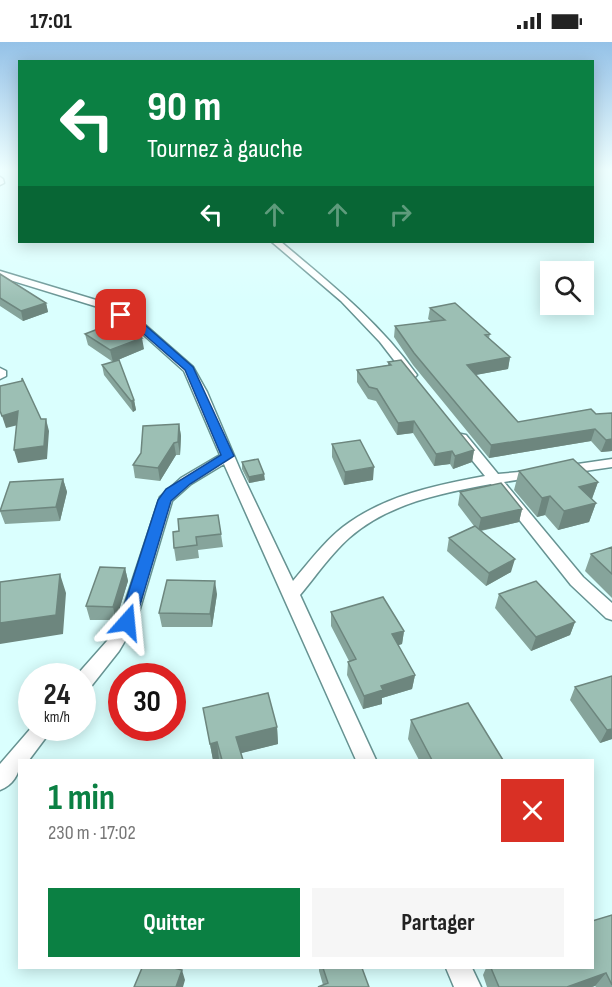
<!DOCTYPE html>
<html lang="fr">
<meta charset="utf-8">
<style>
:root{--surface:#fff;--page:#f6f6f6;--text:#222;--muted:#767676;--accent:#0b8043}
body{margin:0;font-family:"Sofia Sans Condensed",sans-serif;background:var(--page);color:var(--text);height:100vh;display:flex;flex-direction:column;font-size:22px;white-space:nowrap}
*{box-sizing:border-box;margin:0}
p{font-size:20px;color:var(--muted)}
.icon{flex:none;width:33px;height:33px;fill:none;stroke:currentColor;stroke-width:2;stroke-linecap:round;stroke-linejoin:round}
.map{position:relative;flex:1;overflow:hidden}
.details{position:absolute;left:18px;top:717px;width:576px;height:210px;display:flex;flex-direction:column;background:var(--surface);border-radius:0px;box-shadow:0 3px 15px #0003}
.details>*{flex:none}
.top-card{position:absolute;left:18px;top:18px;width:576px;height:183px;border-radius:0px;box-shadow:0 3px 15px #0003;background:#0b8043;color:#fff;overflow:hidden}
.controls{position:absolute;left:540px;top:219px;display:grid;gap:12px}
.controls a{display:grid;place-items:center;width:54px;height:54px;border-radius:0px;background:var(--surface);box-shadow:0 3px 15px #0003;font-size:30px}
.speed{position:absolute;left:18px;top:621px;display:flex;gap:12px;font-size:30px;font-weight:700;text-align:center}
.speed>*{display:grid;place-content:center;width:78px;height:78px;border-radius:50%;background:var(--surface);box-shadow:0 3px 15px #0003;line-height:1}
.speed small{font-size:15px;font-weight:400}
.speed .limit{border:9px solid #d22;background:#fff;color:#111}
.pin{position:absolute;display:grid;place-items:center;width:51px;height:51px;color:#fff;margin:-26px;border-radius:12px;box-shadow:0 3px 9px #0006}
.me{position:absolute;width:66px;margin:-33px;rotate:18deg;stroke-linejoin:round;filter:drop-shadow(0 0 4px #0008)}
.turn{display:flex;align-items:center;gap:21px;height:126px;padding:0 30px;font-size:27px}
.turn .icon{width:78px;height:78px;stroke-width:2.5}
.turn b{display:block;font-size:42px;line-height:51px}
.lanes{display:flex;align-items:center;height:57px;padding:0 30px;background:#0003;justify-content:center;gap:30px;direction:ltr}
.lanes .off{opacity:.35}
.round{display:grid;place-items:center;flex:none;width:63px;height:63px;border-radius:0px;background:var(--page)}
.head{display:flex;align-items:center;justify-content:space-between;height:102px;padding:0 30px}
h1{font-size:36px;font-weight:700;line-height:45px;color:var(--accent)}
.cta{display:flex;gap:12px;margin-top:auto;padding:12px 30px}
.cta a{flex:1;height:69px;border-radius:0px;background:var(--accent);color:#fff;font-size:24px;font-weight:700;line-height:69px;text-align:center}
.cta a+a{background:var(--page);color:var(--text)}
.status{display:flex;justify-content:space-between;align-items:center;height:42px;padding:0 30px;background:var(--surface);direction:ltr}
.status svg{height:16px;fill:currentColor}
.map>svg:first-child{display:block}
.lines{fill:none;stroke-linecap:round;stroke-linejoin:round}
.minor-casing{stroke:#679392;stroke-width:3}
.minor{fill:#fff;fill-rule:evenodd}
.wall{fill:#86a49b}
.shaded-wall{fill:#6d867e}
.building{fill:#9cbfb4;stroke:#6d867e;stroke-width:1.5}
.route{fill:#1a73e8;stroke:#114b97;stroke-width:1.5}
</style>
<div class="status"><b>17:01</b><svg viewBox="0 0 49 12"><path d="M0 12V9h3v3zM5 12V6h3v6zM10 12V3h3v9zM15 12V0h3v12zM26 1h20v11H26zM47 4h2v5h-2z"/></svg></div>
<div class="map">
<svg width="612" height="945" viewBox="0 0 612 945">
<rect width="100%" height="100%" fill="#dafffe"/>
<g class="lines">
<defs>
<path id="minor" d="M0,135l3,2 1,4 -4,2z
M272,200h9c49,41 98,80 136,133l-2,2h-8l-27,-35 -39,-41z
M0,229l106,32 39,22 48,42 14,25 34,80 52,109c16,-19 31,-39 50,-54 40,-31 93,-42 142,-51l-31,-38 7,-4 5,1 32,39 44,-4 2,3 -2,3 -38,6 79,95 29,26v17l-6,-2 -35,-33 -80,-101c-50,9 -104,20 -142,54 -19,17 -33,38 -49,57l76,165h-20l-132,-296 -33,20 -19,17 -36,121 -17,29 -30,38 -7,2v-15h-6l31,-35 12,-20 41,-124 21,-19 39,-23 -36,-84 -47,-42 -39,-22 -98,-30z
M0,326l6,3v5l-6,3z
M612,417v8l-48,7 -7,-4 7,-4z
M32,685l21,1 -24,32h-9c0,14 -7,25 -20,30v-26z
M446,926h26l9,19h-27z"/>
</defs>
<use href="#minor" class="minor-casing"/>
<use href="#minor" class="minor"/>
</g>
<path class="wall" d="M0,232l46,29 2,9 -25,9 -23,-15z
M430,266l60,26 -1,4 21,19 -2,12 -33,6 43,47 94,-9v38l-11,1 -10,-11 -102,17 -76,-93 -19,-28 1,-11 37,-4 -4,-3z
M85,292l59,15 -31,13 -25,-17z
M388,320l86,88 -2,12 -19,7 -3,-5 -16,2 -21,-33 -16,2 -21,-34 -8,-2 -11,-17v-12l31,-5z
M102,323l32,35 2,10 -3,2 -29,-37z
M179,382l2,12 -1,19h-4l-16,26 -25,-3 -2,-13z
M332,402l41,36 -29,5 -12,-28z
M242,420l23,18 -16,3 -7,-14z
M519,429l79,11 -6,17 4,4 -7,19 -31,8 -13,-15 -8,2 -23,-27z
M63,437l4,13 -7,29 -55,3 -5,-13z
M460,450l62,17 -3,13 -38,9 30,41 -25,14 -39,-35 2,-13 25,-12 -16,-21z
M218,473l5,32 -25,3 1,8 -23,3 -2,-13 5,-17z
M612,505v51l-27,-27 6,-17z
M125,526l3,13 -12,39h-26l-4,-14z
M217,552l-5,33h-50l-3,-14z
M499,552l76,28 -5,13 -39,16 -36,-43z
M331,570l73,19 -2,13 -4,1 17,30 -3,14 -30,9v6l-19,5 -16,-34 1,-13 1,-1 -18,-35z
M612,634v63l-12,4 -30,-43 5,-13z
M203,666l74,19 1,17 -37,9 2,7h-23l-1,-1 -6,1z
M411,678l92,40h-84l-11,-21z
M612,873v72h-16l-1,-1 -3,1h-105l-4,-12 3,-7h106z
M319,926h43l-39,17 -4,-14z"/>
<path class="shaded-wall" d="M46,261l2,9 -25,9 -2,-10z
M142,296l2,11 -31,13 -3,-12z
M510,315l-2,12 -43,8 2,-12z
M134,358l2,10 -3,2 -2,-11z
M18,369l4,13 -16,4 -4,-12z
M46,377l3,12 -2,28 -29,4 -4,-13z
M414,379l-1,12 -16,2 1,-12z
M179,382l2,12 -1,19 -2,-13z
M595,387l-4,12 -102,17 2,-13z
M612,397v12l-11,1 5,-12z
M174,401l2,12 -16,26 -2,-13z
M474,408l-2,12 -19,7 2,-13z
M452,409l-2,13 -16,2 2,-12z
M374,425l-1,13 -29,5 1,-13z
M264,432l1,6 -16,3v-6z
M63,437l4,13 -7,29 -4,-14z
M598,440l-7,19 -12,-14z
M550,454l-5,19 -8,2 5,-19z
M596,461l-7,19 -31,8 6,-19z
M522,467l-3,13 -41,9 3,-13z
M515,517l-4,13 -25,14 3,-13z
M125,526l3,13 -12,39 -3,-13z
M60,532l6,19 -3,41 -63,10v-21z
M215,539l2,13 -5,33 -2,-13z
M575,580l-5,13 -39,16 5,-14z
M404,589l-2,13 -12,4 2,-14z
M415,633l-3,14 -30,9v6l-19,5 1,-13 17,-10z
M277,685l1,17 -40,10 -2,-17z
M612,687v10l-12,4 7,-13z
M217,700l2,17 -6,1 -3,-16z
M182,928l3,10 -2,7h-7z
M606,931l-11,13 -3,1h-25z"/>
<path class="building" d="M0,232l46,29 -25,8 -21,-13z
M455,261l35,31 -5,1 25,22 -43,8 51,57 73,-13 5,5 16,-1v26l-6,1 -11,-11 -104,16 -77,-92 -19,-27 50,-6 -15,-12z
M116,280l26,16 -32,12 -25,-16z
M119,318l15,40 -3,1 -29,-36z
M401,318l73,90 -19,6 -3,-5 -16,3 -22,-33 -16,2 -21,-34 -8,-2 -12,-17 34,-5 -3,-3z
M22,336l19,41h5l-2,27 -30,4 4,-39 -16,5 -2,-5v-25l22,-5z
M179,382l-1,18 -4,1 -16,25 -25,-3 8,-12 2,-27z
M360,398l14,27 -29,5 -13,-28z
M258,417l6,15 -15,3 -7,-15z
M573,417l25,23 -19,5 17,16 -32,8 -14,-15 -8,2 -23,-27z
M63,437l-7,28 -56,4 10,-29z
M501,441l21,26 -41,9 -21,-26z
M218,473l3,19 -25,3 1,8 -23,3 -1,-16 6,-1 -1,-12z
M475,484l40,33 -26,14 -40,-35z
M612,505v27l-21,-20z
M100,525l25,1 -12,39 -27,-1z
M60,532l-4,41 -56,8v-41z
M167,538l48,1 -5,33 -51,-1z
M536,539l39,41 -39,15 -37,-43z
M383,555l21,34 -12,3 23,41 -34,11 2,4 -19,6 -16,-34 8,-3 -25,-47z
M612,634v53l-5,1 -32,-43z
M268,651l9,34 -41,10 7,23h-21l-5,-18 -7,2 -7,-36z
M468,661l35,57h-71l-21,-40z
M612,873v70l-6,-12 -39,14h-68l-8,-19h101v-47z
M142,926h32l8,2 -6,17h-42z
M323,926h39l7,19h-51l10,-4z"/>
<linearGradient id="sky" x2="0" y2="1"><stop stop-color="#94c1e7"/><stop offset="0.49" stop-color="#eff"/><stop offset="1" stop-color="#eff" stop-opacity="0"/></linearGradient>
<rect width="612" height="259" fill="url(#sky)"/>
<path class="route" d="M118,271h6l21,12 48,42 41,89 -44,28 -19,17 -36,121 -2,5 -6,2 -6,-2 -2,-5 39,-122 8,-11 55,-34 -36,-85 -47,-41 -20,-12z"/>
</svg>
<div class="controls">
<a><svg class="icon" aria-label="search" viewBox="0 0 24 24"><circle cx="10" cy="10" r="6"/><path d="M15 15l6 6"/></svg></a>
</div>
<div class="speed"><div>24<small>km/h</small></div><div class="limit">30</div></div>
<div class="pin" style="left:121px;top:273px;background:#d93025"><svg class="icon" aria-label="arrive" viewBox="0 0 24 24"><path d="M6 21V4h12l-3 4 3 4H6"/></svg></div>
<svg class="me" style="left:127px;top:580px" viewBox="-20 -20 40 40"><path d="M0-17L14 15 0 8-14 15z" fill="#1a73e8" stroke="#fff" stroke-width="4"/></svg>
<div class="top-card">
<div class="turn"><svg class="icon" aria-label="left" viewBox="0 0 24 24"><path d="M17 20v-9H6M10 6l-5 5 5 5"/></svg><div><b>90 m</b>Tournez à gauche</div></div>
<div class="lanes"><svg class="icon" aria-label="left" viewBox="0 0 24 24"><path d="M17 20v-9H6M10 6l-5 5 5 5"/></svg><svg class="icon off" aria-label="ahead" viewBox="0 0 24 24"><path d="M12 20V5M6 11l6-6 6 6"/></svg><svg class="icon off" aria-label="ahead" viewBox="0 0 24 24"><path d="M12 20V5M6 11l6-6 6 6"/></svg><svg class="icon off" aria-label="right" viewBox="0 0 24 24"><path d="M7 20v-9h11M14 6l5 5-5 5"/></svg></div>
</div>
<section class="details">
<div class="head"><div><h1>1 min</h1><p>230 m · 17:02</p></div><a class="round" style="background:#d93025;color:#fff"><svg class="icon" aria-label="close" viewBox="0 0 24 24"><path d="M6 6l12 12M18 6L6 18"/></svg></a></div>
<div class="cta"><a>Quitter</a><a>Partager</a></div>
</section>
</div>
